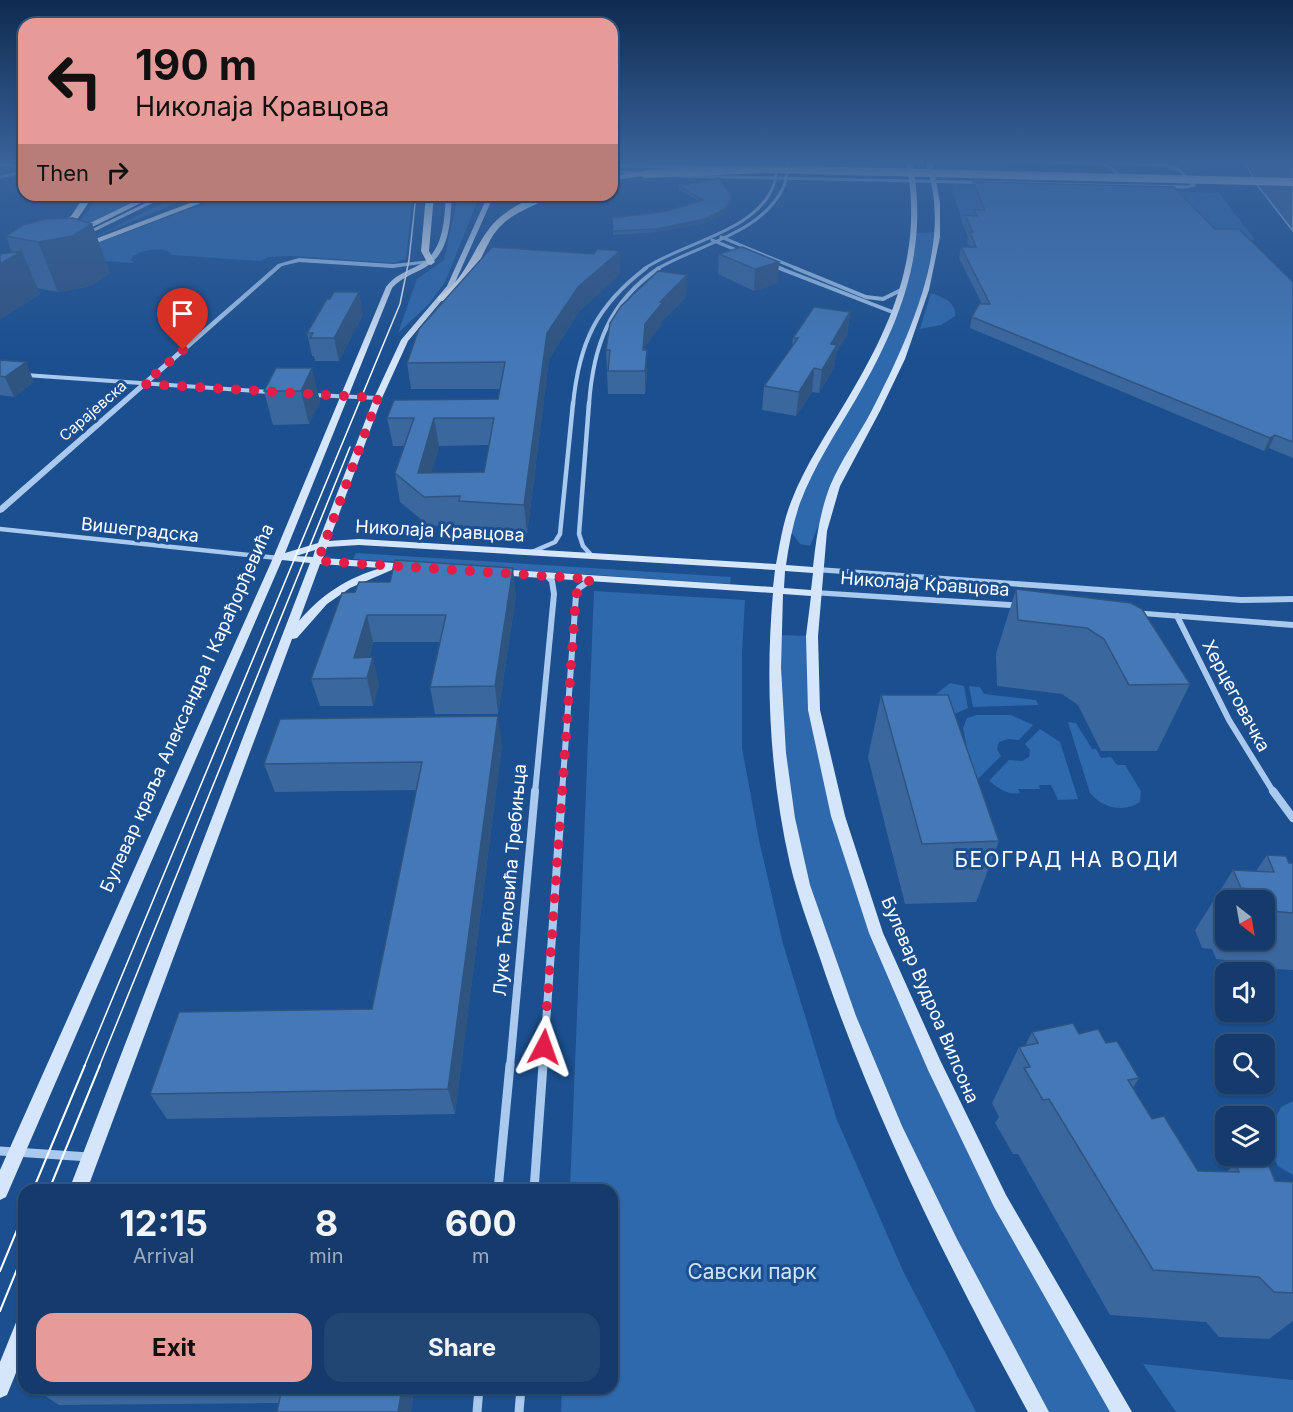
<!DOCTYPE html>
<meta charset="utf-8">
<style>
:root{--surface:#143b6b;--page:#214673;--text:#f1f3f6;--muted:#9dadc1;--line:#33557e;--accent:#e69b98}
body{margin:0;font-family:Inter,sans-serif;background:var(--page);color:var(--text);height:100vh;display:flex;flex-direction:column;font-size:22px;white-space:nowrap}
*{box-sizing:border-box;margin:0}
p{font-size:20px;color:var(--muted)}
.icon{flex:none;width:33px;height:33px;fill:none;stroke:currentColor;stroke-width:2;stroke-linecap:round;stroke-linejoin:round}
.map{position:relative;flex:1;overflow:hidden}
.details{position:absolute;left:18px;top:1184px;width:600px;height:210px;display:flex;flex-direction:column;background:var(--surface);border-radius:18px;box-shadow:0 2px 4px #0004,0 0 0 2px var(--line)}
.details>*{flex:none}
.hud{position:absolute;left:18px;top:18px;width:600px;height:183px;border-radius:18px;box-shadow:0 2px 4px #0004,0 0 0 2px var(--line);background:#e69b98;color:#111;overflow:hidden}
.needle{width:39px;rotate:149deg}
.controls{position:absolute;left:1215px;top:890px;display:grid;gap:12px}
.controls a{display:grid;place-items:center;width:60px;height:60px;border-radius:12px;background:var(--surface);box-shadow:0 2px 4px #0004,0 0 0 2px var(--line);font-size:30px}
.pin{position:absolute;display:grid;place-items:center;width:51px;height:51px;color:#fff;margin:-62px -26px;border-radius:50% 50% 50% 0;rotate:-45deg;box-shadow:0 0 6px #0007}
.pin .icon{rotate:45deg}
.me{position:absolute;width:66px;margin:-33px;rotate:4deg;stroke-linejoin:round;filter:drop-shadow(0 0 4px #0008)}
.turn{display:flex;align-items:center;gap:21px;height:126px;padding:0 18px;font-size:27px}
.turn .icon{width:78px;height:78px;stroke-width:2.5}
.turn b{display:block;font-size:42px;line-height:51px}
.then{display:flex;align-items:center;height:57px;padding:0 18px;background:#0003;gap:12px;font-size:22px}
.eta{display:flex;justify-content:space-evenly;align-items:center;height:102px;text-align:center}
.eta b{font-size:36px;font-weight:700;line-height:42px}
.primary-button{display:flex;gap:12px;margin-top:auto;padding:12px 18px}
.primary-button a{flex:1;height:69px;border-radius:18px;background:var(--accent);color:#111;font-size:24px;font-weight:700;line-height:69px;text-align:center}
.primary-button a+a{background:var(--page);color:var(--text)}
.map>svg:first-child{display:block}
.green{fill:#2e69ad}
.water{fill:#3c6290;stroke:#9cc4f0;stroke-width:1.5}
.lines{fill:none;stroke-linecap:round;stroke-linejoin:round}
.minor-far5{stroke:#a9c9ee;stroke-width:3}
.minor-far4{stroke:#a9c9ee;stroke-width:4}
.minor-far3{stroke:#a9c9ee;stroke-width:4.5}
.minor-far2{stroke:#a9c9ee;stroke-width:6}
.minor-far1{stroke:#a9c9ee;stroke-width:8}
.minor{stroke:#a9c9ee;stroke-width:9}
.tertiary{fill:#a9c9ee;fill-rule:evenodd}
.secondary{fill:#d6e6fa;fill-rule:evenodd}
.primary{fill:#f0f6ff;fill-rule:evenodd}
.trunk{fill:#f8faff;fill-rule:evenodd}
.tram-far1{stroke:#fff;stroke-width:1.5}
.tram{stroke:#fff;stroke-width:2}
.trunk-bridge{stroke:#f8faff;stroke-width:8}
.wall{fill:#3a679d;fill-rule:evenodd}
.shaded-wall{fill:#305480}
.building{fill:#4478b7;stroke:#305480;stroke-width:1.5;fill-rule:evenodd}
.route{stroke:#e11d48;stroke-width:10;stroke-dasharray:0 18}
.labels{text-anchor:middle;stroke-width:6;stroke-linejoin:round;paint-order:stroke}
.far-street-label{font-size:15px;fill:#fff;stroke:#1b4f8f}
.street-label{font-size:18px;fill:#fff;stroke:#1b4f8f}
.quarter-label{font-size:21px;letter-spacing:1.5px;fill:#fff;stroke:#1b4f8f}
.near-park-label{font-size:21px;fill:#cfe3fa;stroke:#1b4f8f}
</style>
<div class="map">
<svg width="1293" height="1412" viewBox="0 0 1293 1412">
<rect width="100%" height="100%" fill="#1b4f8f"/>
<path class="green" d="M802,161l86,1 4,15 -89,-2z
M951,184l41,1 -9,35 -20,5z
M1166,191l53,2 36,47 -34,-1z
M96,195h52l-90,42c15,-11 33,-22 38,-42z
M179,195h17l-108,45z
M227,195h186l-7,64 -13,4 -102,-7 -23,1 -7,4 -89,-6c-8,-10 -28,-5 -39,1l-2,4 3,3 -77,-5z
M458,195h22l-35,87 -15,21 -32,30 19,-54 27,-19z
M937,232l-25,101 -77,153 -25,60 -10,-2 -12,-16 14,-46 90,-162 23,-87z
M931,293c11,4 26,9 24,23l-14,9 -21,4z
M356,553l375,24 -1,7 -377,-25z
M594,591l151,9 -3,52v96l17,92 24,104 54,176 66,151 73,141h-415l1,-24h50v-198l-42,-1z
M776,635l36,1 2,74 62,223 58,132 189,347h-84l-143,-276 -100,-274 -17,-108z
M950,683l14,3 4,22 -13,6 -26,-14z
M969,686l11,1 4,7 52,6 2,5 -65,2z
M977,715h34l22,10 -14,15 -11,-1 -9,3 -2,7 4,7 -25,25 -3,-3 -10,-50 4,-10z
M1068,722l8,1 16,26h4l5,9 10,-1 6,8h8l16,26 -1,11c-16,11 -38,6 -50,-9z
M1040,729l20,13 18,57 -20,1 -7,-15h-12l1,4h-22l2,4c-13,3 -22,-6 -31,-12l20,-21 13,1 7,-4 1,-7 -5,-6z
M1293,1101v74l-15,-9 -14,-25 17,-34z
M1143,1364l150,16v32h-117z"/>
<path class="water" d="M1244,161h49v70l-35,-45z"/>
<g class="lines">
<path class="minor-far5" d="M0,164l19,3 3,5
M1105,165l8,4 9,11
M612,172l38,1
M681,176l506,11 7,-2 -14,-15 -13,-5 -161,-4
M0,177l23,-5
M721,237l77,32
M712,240l29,12
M773,265l10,4
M644,269c38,-27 114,-37 130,-85 3,-7 2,-16 2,-23
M657,269c40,-24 104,-35 126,-81 4,-7 4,-18 5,-27"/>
<path class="minor-far4" d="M779,268l116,45
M795,268l71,29 17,2 18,-9
M25,375l244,17
M313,395l65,3
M573,405c6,-62 23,-99 73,-137
M589,405c4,-59 20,-103 70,-137"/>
<path class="minor-far3" d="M589,403l-10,131 4,12 9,10
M0,529l278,29
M532,552l23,-10 5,-8 13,-131"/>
<path class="minor-far2" d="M1177,616l52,104 45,73
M535,793l19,-199 -2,-13 -5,-5
M562,793l14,-198 3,-7 13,-9"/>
<path class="minor-far1" d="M1273,791l20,27
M510,1067l25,-276
M543,1067l19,-276"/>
<path class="minor" d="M0,1151l89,6
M498,1190l12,-125
M534,1190l9,-125
M477,1412l2,-24
M519,1412l2,-24"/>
<path class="tertiary" d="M299,258l94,6 38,-4 3,2 -41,6 -94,-6 -17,4 -279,246 -3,1v-7l278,-242z
M818,567l423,30 52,-1v6l-52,1 -426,-31 -1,-2z
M815,590l210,13 5,3 -5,3 -213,-14 -2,-2z
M1133,610l160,12v6l-163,-13 -2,-2 2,-2z"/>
<path class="secondary" d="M906,161h6c18,89 -12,162 -56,238 -20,34 -42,67 -56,104 -7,20 -11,41 -14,62l27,2c3,-28 7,-55 17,-81 11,-26 29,-51 42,-76 30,-58 69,-142 62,-208 -1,-14 -5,-28 -8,-41h6l8,41v35l-11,53 -24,69 -25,52 -40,75 -13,45 -9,105 2,74 25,106 38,117 57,127 66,135 126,217h-22l-116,-205 -66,-137 -59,-137 -38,-117 -23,-106 -2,-74 5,-40 -28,-2 -2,74 5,85 9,65 15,67 46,131 46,110 55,113 92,173h-21c-77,-141 -149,-284 -202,-436 -12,-37 -27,-74 -36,-112 -20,-87 -25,-182 -17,-271l-275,-18 -5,-3 5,-3 275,18 2,-17 -416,-25 -32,2 -4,11 86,6 5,3 -5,3 -15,-1 -44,19 -23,16 -30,34 -5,1 -205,551h-18l241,-627 -28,-3 -276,637 -6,3v-30l273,-612 113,-271c8,-11 19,-15 31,-21 27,-13 27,-44 29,-71h6c-2,26 -1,58 -28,73 -11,6 -23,10 -32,20l-107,265 33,-10 56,-145 27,-58 46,-54 41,-91h6l-41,92 -45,54 -26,57 -53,143 30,-2 417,25c4,-21 7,-42 15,-62 14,-37 37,-70 57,-104 45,-75 76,-148 58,-237zM315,550l-2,7 -17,-1zM320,564l61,4c-34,10 -59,26 -82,53zM785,571l28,2 -2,17 -27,-2z
M162,195h7l-86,42 -5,-1z
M24,1317v36l-17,42 -7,3v-36l17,-42z"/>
<path class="primary" d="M148,195h9l-79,39 -7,-2z"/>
<path class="trunk" d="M17,161h7v2l-5,-1z
M612,163l119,3 4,2 -4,2 -119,-3z
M641,172l3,4 -32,4v-4z
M85,195h8c-8,13 -22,39 -39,39v-4l17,-14z
M211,195h11l-141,54 -7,-2z
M426,195h8l-5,56 6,11 -4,3 -3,-1 -7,-13z
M541,195h11c-23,16 -42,15 -60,42 -11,18 -28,67 -54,64v-4c29,-18 34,-49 55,-73 13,-14 30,-23 48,-29z"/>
<path class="tram-far1" d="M84,1067l316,-763 9,-44 7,-65
M99,1067l251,-620"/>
<path class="tram" d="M33,1190l52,-125
M49,1190l51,-125
M0,1271l24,-58
M0,1311l24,-59"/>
<path class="trunk-bridge" d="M646,174l120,-5 527,13"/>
</g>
<path class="wall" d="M973,182l242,47 78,53v176l-24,-10 -5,3 -294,-123 2,-11 10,-13 -23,-46 2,-11h9l-3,-5 1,-5 -5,-12 2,-10h8l1,-5h5l-8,-18z
M679,186l52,16 -6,11 -20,10 -49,9 -43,3 -1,-17 56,-7 31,-10 -20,-12z
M92,224l18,49 -19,13 -33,6 -21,-4 3,6 -40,25v-65l12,-1 -6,-17z
M719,254l60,8 -2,21 -23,8 -36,-17z
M620,274l-41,37 -30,48 -22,175 -64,-4v-5l-34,1 -29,-24 -5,-29 9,-27h-11l-6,-28 111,-19 2,-10h-89l-4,-26zM489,445l-5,27 -53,1 8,-27z
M686,297l-24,24v3l-17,22 2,27 -2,21h-37l-2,-44z
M850,312l-3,23 -11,18 -2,15 -15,25 -7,-1 -16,24 -34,-6 2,-24 28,-40 1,-8z
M363,314l-24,47h-24l-1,-5h-2l-5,-23z
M0,360l34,22 -20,15 -14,-2z
M276,368l44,33 -11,23 -36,1 -9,-34z
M1016,589l174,95 -33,67h-56l-23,-46 -16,-11 -65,-8 -1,-32z
M342,593l174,2 -18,119h-63l-5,-27 10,-45h-67l-4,15 10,28 -6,21h-53l-9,-27z
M881,695l118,146 -23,61 -71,2 -37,-147z
M502,744l-47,370 -288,5 -17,-25 222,-85 45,-219 -142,2 -11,-28z
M1267,855l26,58v57l-34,-2 -4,4 -25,-1 -5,-11 -9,-1 -4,-10 -10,-1 -7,-18 38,-60 23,1zM1226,900h38v39h-38z
M1032,1032l47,2 27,9 33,35 -6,10 19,31 46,52 29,1 8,-9 40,18 18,1v139l-24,18 -50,-2 -13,-15 -96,-7 -92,-161h-5l-18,-31 4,-6 -7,-14 27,-56 6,-1z
M33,1388h381l-3,24h-134l2,-9 -220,2z"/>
<path class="shaded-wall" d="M731,199v3l-6,11 -20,10 -49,9v-3z
M92,224l18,49 -19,13 -33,6 -20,-50z
M22,251l18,43 -40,25v-55z
M620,251v23l-41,37 -30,48 -22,175 -3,-29 23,-172 31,-46z
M779,262l-2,21 -23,8 1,-22z
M687,275l-1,22 -24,24v3l-17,22 -2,27v-23l2,-26 15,-22z
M359,292l4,22 -24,47 -5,-23z
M850,312l-3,23 -11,18 -2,15 -15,25 3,-23 9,-26z
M647,350v23l-2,21v-23z
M26,362l8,20 -20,15 -9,-20z
M312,368l8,33 -11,23 -8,-33z
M814,368l-2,24 -16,24 3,-24z
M434,418l5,28 -14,51 -7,-24z
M1275,435l-6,13 -5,3 6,-13z
M513,568l3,27 -18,119 -3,-28z
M367,615l6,27 -11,36 -8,-20z
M373,657l6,28 -6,21 -6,-28z
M498,716l4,28 -47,370 -7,-25z
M402,1388h12l-3,24h-13z"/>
<path class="building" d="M719,178l11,15 1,6 -6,10 -20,10 -49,10 -43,2 -1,-13 56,-7 35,-11 -24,-14z
M973,182l201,5 41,42h24l54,53v160l-18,-7 -5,3 -298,-121 7,-13h11l-29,-57h15l-6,-15h3l-8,-17 12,1 -3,-6h11z
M73,218l19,6 -20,12 -34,6 -32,-6 17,-11 22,-6z
M492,247l102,7 3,-5 23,2 -42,36 -31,46 -23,172 -65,-4 1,-5 -36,1 -29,-24 19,-55h-27l7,-18 104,-1 7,-37 -98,1 12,-34zM434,418h60l-10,54 -66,1z
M742,247l37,15 -24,7 -36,-15z
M22,251l-22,13v-10z
M658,271l29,4 -27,27h3l-18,22 -2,26h4l-2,21h-37l2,-21h-4l4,-27 11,-17z
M334,292h25l-25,46h-24l3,-5h-6l20,-34h3z
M814,307l36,5 -19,32 6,1 -15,25 -8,-2 -15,24 -35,-6 34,-48h-5z
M0,360l26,2 -21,15 -5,-1z
M276,368h36l-11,23h-37z
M395,560l118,8 -18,118 -65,1 16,-72h-79l-13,43 19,-1 -6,21 -56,1 31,-86 13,-1 4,-10h31z
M1016,589l115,14 11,6 48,75 -61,1 -25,-46 -17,-11 -69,-8z
M881,695h67l51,146 -77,3z
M498,716l-50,373 -298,5 29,-82 193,-3 50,-247 -158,2 16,-45z
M1267,855l19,1 3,7h4v50l-21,-2 -6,-11 -9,-1 -5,-10 -11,-1 -8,-18 41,2z
M1073,1023l6,11 19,-5 8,14 11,-2 22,37 -11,2 24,39 12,-3 34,55 41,1 -4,-9 33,1 7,17 18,1v111l-19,-1 -15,-15 -106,-7 -104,-171 -6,1 -19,-32 6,-1 -11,-20 19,-4 -6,-11z
M282,1388h120l-4,24h-121z"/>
<linearGradient id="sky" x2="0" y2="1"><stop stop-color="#0f2b4f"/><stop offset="0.45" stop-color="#39639b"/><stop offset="1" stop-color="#39639b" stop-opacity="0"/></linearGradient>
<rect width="1293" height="359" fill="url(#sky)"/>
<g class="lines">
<path class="route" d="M183,350l-39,34 234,14 -60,163 274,18 -13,9 -3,7 -32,452"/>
</g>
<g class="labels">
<g class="far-street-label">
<text transform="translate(93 411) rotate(-41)" y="5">Сарајевска</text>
</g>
<g class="street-label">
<text transform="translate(140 530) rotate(6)" y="6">Вишеградска</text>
<text transform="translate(440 531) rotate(3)" y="6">Николаја Кравцова</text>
<text transform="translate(925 584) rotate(4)" y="6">Николаја Кравцова</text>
<text transform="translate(1236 696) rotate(62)" y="6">Херцеговачка</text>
<text transform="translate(187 708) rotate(-66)" y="6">Булевар краља Александра I Карађорђевића</text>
<text transform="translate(510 880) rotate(-85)" y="6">Луке Ћеловића Требињца</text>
<text transform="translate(930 1000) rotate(67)" y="6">Булевар Вудроа Вилсона</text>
</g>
<g class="quarter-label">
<text x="1067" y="867">БЕОГРАД НА ВОДИ</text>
</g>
<g class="near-park-label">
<text x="752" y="1279">Савски парк</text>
</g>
</g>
</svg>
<div class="controls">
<a><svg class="needle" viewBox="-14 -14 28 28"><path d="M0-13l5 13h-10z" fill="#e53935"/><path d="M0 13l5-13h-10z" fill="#9dadc1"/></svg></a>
<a><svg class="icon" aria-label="sound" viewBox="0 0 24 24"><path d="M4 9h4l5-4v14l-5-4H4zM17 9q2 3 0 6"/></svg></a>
<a><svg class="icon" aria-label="search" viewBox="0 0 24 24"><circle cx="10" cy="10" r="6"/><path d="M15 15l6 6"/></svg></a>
<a><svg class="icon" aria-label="layers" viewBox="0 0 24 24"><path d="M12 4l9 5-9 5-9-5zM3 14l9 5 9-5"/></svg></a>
</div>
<div class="pin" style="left:183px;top:350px;background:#d93025"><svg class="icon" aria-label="arrive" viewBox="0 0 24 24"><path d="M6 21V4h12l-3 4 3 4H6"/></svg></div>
<svg class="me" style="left:544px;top:1047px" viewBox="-20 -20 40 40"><path d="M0-17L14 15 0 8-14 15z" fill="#e11d48" stroke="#fff" stroke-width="4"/></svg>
<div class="hud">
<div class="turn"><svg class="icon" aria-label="left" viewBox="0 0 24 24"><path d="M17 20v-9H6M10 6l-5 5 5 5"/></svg><div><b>190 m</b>Николаја Кравцова</div></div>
<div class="then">Then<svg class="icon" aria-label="right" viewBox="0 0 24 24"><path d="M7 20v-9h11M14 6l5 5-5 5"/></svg></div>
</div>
<section class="details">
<div class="eta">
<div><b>12:15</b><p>Arrival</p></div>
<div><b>8</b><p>min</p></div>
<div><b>600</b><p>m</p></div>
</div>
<div class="primary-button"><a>Exit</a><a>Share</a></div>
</section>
</div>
